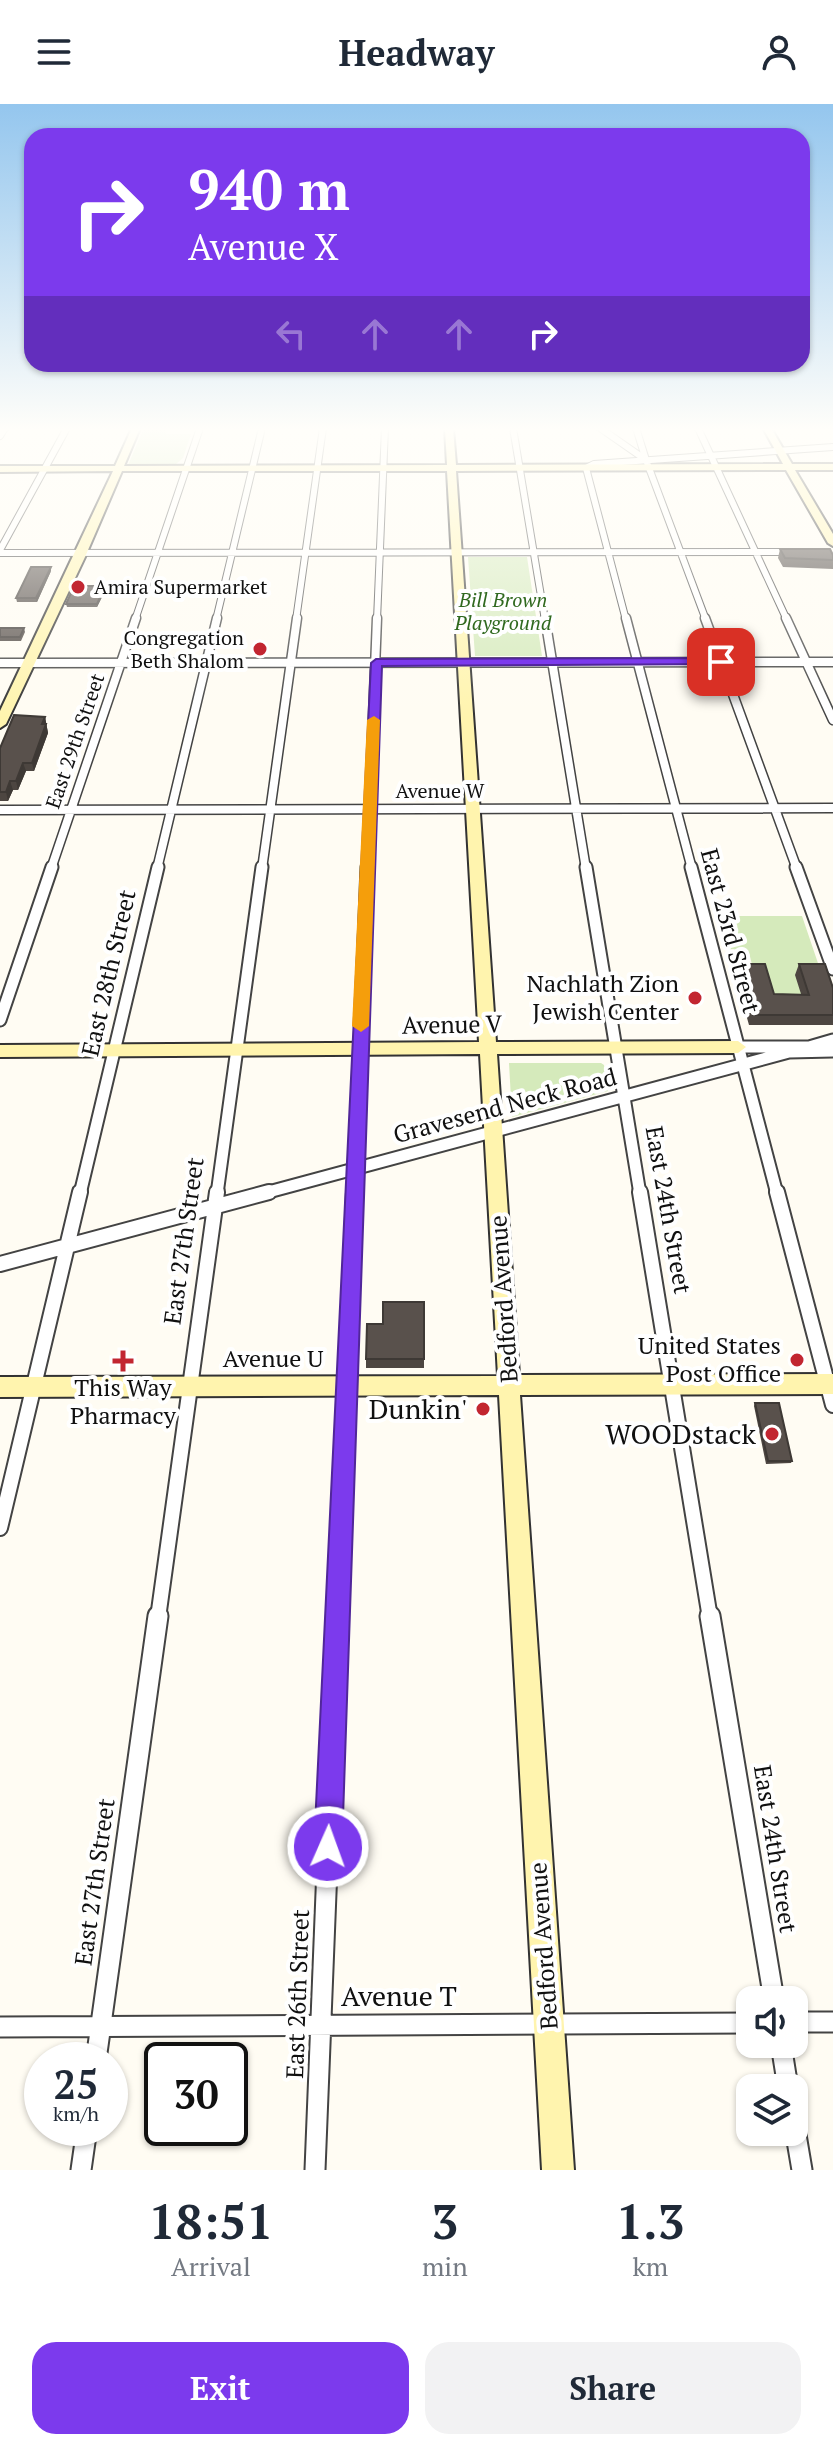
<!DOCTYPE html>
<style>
:root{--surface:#fff;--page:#f2f2f3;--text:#1f2937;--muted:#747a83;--accent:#7c3aed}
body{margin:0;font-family:"PT Serif",serif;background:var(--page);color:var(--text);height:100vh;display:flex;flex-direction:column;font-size:30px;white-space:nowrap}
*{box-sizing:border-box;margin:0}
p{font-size:26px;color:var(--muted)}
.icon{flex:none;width:44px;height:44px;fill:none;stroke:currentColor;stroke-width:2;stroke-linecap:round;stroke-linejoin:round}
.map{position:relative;height:2066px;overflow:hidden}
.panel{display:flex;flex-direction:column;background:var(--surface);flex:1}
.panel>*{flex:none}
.hud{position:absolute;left:24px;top:24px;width:786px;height:244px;border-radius:24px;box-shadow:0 2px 6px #0004;background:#7c3aed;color:#fff;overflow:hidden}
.fabs{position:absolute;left:736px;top:1882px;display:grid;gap:16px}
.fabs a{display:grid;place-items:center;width:72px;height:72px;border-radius:16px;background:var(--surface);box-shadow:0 2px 6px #0004;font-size:40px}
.speed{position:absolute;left:24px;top:1938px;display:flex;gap:16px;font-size:40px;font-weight:700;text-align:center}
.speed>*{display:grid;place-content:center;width:104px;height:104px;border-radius:50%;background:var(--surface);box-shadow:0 2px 6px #0004;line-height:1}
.speed small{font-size:20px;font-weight:400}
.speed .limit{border:4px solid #111;border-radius:12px;background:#fff;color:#111}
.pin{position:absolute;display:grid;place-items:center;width:68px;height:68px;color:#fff;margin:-34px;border-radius:16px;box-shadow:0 4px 12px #0006}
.me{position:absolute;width:88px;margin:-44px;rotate:2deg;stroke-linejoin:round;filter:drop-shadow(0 0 6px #0008)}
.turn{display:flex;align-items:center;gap:28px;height:168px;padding:0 32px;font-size:36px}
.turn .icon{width:104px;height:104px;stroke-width:2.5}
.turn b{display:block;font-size:56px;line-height:68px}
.lanes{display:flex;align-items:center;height:76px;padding:0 32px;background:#0003;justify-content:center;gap:40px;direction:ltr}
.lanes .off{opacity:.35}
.eta{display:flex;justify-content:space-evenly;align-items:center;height:136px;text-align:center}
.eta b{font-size:48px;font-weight:800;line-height:56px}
.cta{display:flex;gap:16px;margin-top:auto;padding:16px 32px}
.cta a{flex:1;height:92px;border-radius:24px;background:var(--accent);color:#fff;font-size:32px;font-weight:800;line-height:92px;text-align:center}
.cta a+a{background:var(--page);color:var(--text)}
header{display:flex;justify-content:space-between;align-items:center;height:104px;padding:0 32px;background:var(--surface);font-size:36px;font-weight:800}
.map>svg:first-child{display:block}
.green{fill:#d5eabb}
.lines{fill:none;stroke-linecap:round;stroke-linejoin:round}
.street-far4-casing{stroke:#434343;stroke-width:8}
.street-far3-casing{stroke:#434343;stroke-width:11}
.street-far2-casing{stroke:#434343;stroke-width:15}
.street-far1-casing{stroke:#434343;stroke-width:18}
.street-casing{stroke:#434343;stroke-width:23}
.secondary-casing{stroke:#323232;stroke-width:4}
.street-far4{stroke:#fff;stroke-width:6}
.street-far3{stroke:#fff;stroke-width:8}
.street-far2{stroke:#fff;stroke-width:11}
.street-far1{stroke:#fff;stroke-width:14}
.street{stroke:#fff;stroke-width:19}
.secondary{fill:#fff4ae;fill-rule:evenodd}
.wall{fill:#4d4641}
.shaded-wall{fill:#3e3935}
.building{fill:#59514c;stroke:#3e3935;stroke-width:2}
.route{fill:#7c3aed;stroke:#51269a;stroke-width:2}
.slow{fill:#f59e0b}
.poi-dot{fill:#c22631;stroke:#fff;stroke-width:3}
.labels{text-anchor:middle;stroke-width:8;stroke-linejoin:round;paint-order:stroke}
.far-poi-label{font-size:20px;fill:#101010;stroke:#fff;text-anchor:start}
.far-park-label{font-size:20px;font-style:italic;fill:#30691f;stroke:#fff}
.far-street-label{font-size:20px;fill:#101010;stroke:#fff}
.street-label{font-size:24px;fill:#101010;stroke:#fff}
.poi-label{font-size:24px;fill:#101010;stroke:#fff;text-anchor:end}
.near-poi-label{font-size:28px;fill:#101010;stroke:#fff;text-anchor:end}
.near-street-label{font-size:28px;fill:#101010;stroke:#fff}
</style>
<header><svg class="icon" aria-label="menu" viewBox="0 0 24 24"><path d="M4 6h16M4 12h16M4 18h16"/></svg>Headway<svg class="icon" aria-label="person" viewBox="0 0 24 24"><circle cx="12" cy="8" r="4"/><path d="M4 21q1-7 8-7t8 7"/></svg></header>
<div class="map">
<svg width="833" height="2066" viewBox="0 0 833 2066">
<rect width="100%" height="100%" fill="#fffcf3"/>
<path class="green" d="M144,324h23l-1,6h25l-8,24 -7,6 -48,1z
M468,453h59l15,99h-67z
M717,812h85l20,59 -17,30h-35l-15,-30 -7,-25 -22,-1z
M509,959h92l3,2 4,26 -96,26z"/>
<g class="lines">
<defs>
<path id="street-far4" d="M513,324l32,192
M600,324l46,32 60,160
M636,324l10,32
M698,324l89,192
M0,332l5,-8
M0,446l67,-122
M0,449l793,-1
M135,516l65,-192
M216,516l46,-192
M296,516l27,-192
M377,516l8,-192
M626,516l-40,-152 8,-4 239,-17"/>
<path id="street-far3" d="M545,514l41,251
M626,514l66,251
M705,514l92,251
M786,514l47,102
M0,559l833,-1
M0,706l833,-2
M51,765l85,-251
M157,765l60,-251
M262,765l35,-251
M367,765l10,-251"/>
<path id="street-far2" d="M586,763l54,327
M691,763l86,327
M796,763l37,102
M0,916l52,-153
M738,943h71l24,-7
M80,1090l78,-327
M217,1090l45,-327
M261,1090l528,-142 44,-1
M354,1090l13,-327"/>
<path id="street-far1" d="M640,1088l70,426
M777,1088l56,213
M0,1160l269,-72
M0,1424l80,-336
M158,1514l59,-426
M337,1514l17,-426"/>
<path id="street" d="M710,1512l64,384
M794,1918h39
M0,1923l750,-4
M781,1940l7,44
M96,1956l62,-444
M794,2019l8,47
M81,2066l6,-42
M315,2066l22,-554"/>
<path id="secondary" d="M132,324h8l-16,38 323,-1 -2,-37h8l3,37 327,-1 -20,-36h8l21,36h41v6h-38l38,64v12l-5,-3 -42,-73 -330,1 40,571 242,-1 8,6 -8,6 -241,1 22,321 314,-1v20l-313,1 54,775h-32l-43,-775 -499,2v-20l498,-1 -18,-322 -480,3v-12l479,-3 -32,-571h-325l-37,86 -79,167 -6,4v-17l113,-240 -113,1v-6h115z"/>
</defs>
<use href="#street-far4" class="street-far4-casing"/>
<use href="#street-far3" class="street-far3-casing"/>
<use href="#street-far2" class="street-far2-casing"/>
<use href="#street-far1" class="street-far1-casing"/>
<use href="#street" class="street-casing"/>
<use href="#secondary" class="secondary-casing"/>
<use href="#street-far4" class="street-far4"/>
<use href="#street-far3" class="street-far3"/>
<use href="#street-far2" class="street-far2"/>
<use href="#street-far1" class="street-far1"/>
<use href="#street" class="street"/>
<use href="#secondary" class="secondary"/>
</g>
<path class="wall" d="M780,445l53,6v14l-50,-2 -5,-9z
M51,467l-14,31h-20l-1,-4z
M106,485l-9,18h-30l-1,-3z
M0,524h24l1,4 -4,9h-21z
M45,613l3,16 -14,38h-8l-8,19h-5l-5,11h-8v-53z
M738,860l36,30h27l-6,-19 4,-11 34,24v37h-84l-14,-50z
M424,1198v66h-58v-9l17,-35z
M755,1299l37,58 -1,2 -25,1 -12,-58z"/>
<path class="shaded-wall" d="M51,463v4l-14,31 -1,-4z
M105,482l1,3 -9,18v-3z
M45,613l3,16 -14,38 -2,-8z
M23,659l3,8 -8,19 -2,-9z
M10,677l3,9 -5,11 -2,-9z"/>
<path class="building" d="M780,445h50l3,6v5l-48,-2z
M31,463h20l-15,31h-20z
M74,482h31l-8,18h-31z
M0,524h24l-4,9h-20z
M14,611l31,2 -3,7h4l-14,39h-9l-7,18h-6l-4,11h-6v-44z
M738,860h27l9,30 35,1 -10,-31h26l8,24v27h-80z
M383,1198h41v57h-58l1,-35h16z
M755,1299h24l13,58h-24z"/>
<linearGradient id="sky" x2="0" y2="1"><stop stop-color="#94c6ee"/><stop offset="0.53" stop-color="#fffefa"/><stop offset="1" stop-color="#fffefa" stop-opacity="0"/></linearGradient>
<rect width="833" height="614" fill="url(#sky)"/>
<path class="route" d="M721,554l6,4 -2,2 -343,2 -40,1181 -4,10 -10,4 -10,-4 -4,-10 57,-1184 5,-4z"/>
<path class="slow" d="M374,612l6,4 -11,306 -8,6 -9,-6 15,-306z"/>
<g class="poi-dot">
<circle cx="78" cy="483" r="8"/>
<circle cx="260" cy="545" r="8"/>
<circle cx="695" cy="894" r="8"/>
<circle cx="797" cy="1256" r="8"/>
<path d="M119 1245h8v8h8v8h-8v8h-8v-8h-8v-8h8z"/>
<circle cx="483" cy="1305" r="8"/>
<circle cx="772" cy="1330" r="8"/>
</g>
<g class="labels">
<g class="far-poi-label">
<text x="94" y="490">Amira Supermarket</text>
<text x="244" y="541" text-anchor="end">Congregation<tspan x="244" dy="23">Beth Shalom</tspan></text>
</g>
<g class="far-park-label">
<text x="503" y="503">Bill Brown<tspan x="503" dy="23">Playground</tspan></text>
</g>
<g class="far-street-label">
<text transform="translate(75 637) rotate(-71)" y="7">East 29th Street</text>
<text x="440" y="694">Avenue W</text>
</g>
<g class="street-label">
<text transform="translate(730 827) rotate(75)" y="8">East 23rd Street</text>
<text transform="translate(109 869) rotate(-77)" y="8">East 28th Street</text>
<text transform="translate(452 921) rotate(-1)" y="8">Avenue V</text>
<text transform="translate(505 1002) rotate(-15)" y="8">Gravesend Neck Road</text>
<text transform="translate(668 1106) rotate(80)" y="8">East 24th Street</text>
<text transform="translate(184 1137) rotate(-82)" y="8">East 27th Street</text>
<text transform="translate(504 1195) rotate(-94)" y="8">Bedford Avenue</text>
<text x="273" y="1263">Avenue U</text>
<text transform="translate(775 1745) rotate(81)" y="8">East 24th Street</text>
<text transform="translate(95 1778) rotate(-82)" y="8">East 27th Street</text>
<text transform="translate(544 1842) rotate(-94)" y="8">Bedford Avenue</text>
<text transform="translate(298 1890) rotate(-88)" y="8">East 26th Street</text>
</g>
<g class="poi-label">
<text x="679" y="888">Nachlath Zion<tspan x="679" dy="28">Jewish Center</tspan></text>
<text x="781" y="1250">United States<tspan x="781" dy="28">Post Office</tspan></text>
<text x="123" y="1292" text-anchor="middle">This Way<tspan x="123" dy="28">Pharmacy</tspan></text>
</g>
<g class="near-poi-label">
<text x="467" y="1315">Dunkin'</text>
<text x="756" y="1340">WOODstack</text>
</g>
<g class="near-street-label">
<text x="399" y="1902">Avenue T</text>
</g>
</g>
</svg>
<div class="fabs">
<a><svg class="icon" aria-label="sound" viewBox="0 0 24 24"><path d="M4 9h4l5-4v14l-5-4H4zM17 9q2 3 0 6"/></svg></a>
<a><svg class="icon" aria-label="layers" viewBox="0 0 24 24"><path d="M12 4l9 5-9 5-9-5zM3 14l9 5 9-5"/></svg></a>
</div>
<div class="speed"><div>25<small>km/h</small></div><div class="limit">30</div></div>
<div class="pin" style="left:721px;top:558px;background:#d93025"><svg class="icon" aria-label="arrive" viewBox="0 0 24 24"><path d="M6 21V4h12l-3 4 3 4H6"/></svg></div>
<svg class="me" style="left:328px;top:1743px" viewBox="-20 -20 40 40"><circle r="17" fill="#7c3aed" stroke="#fff" stroke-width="3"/><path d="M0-11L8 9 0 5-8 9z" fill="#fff"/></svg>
<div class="hud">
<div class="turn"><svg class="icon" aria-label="right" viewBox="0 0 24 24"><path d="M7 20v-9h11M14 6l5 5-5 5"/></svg><div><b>940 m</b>Avenue X</div></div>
<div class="lanes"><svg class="icon off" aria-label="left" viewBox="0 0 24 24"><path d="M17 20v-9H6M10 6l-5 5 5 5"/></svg><svg class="icon off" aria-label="ahead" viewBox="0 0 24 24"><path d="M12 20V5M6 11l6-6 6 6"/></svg><svg class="icon off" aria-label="ahead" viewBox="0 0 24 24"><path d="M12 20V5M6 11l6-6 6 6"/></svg><svg class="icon" aria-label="right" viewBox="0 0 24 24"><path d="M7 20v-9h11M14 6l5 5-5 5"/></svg></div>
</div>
</div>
<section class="panel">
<div class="eta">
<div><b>18:51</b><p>Arrival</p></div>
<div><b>3</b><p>min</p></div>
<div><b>1.3</b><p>km</p></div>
</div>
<div class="cta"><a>Exit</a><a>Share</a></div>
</section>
